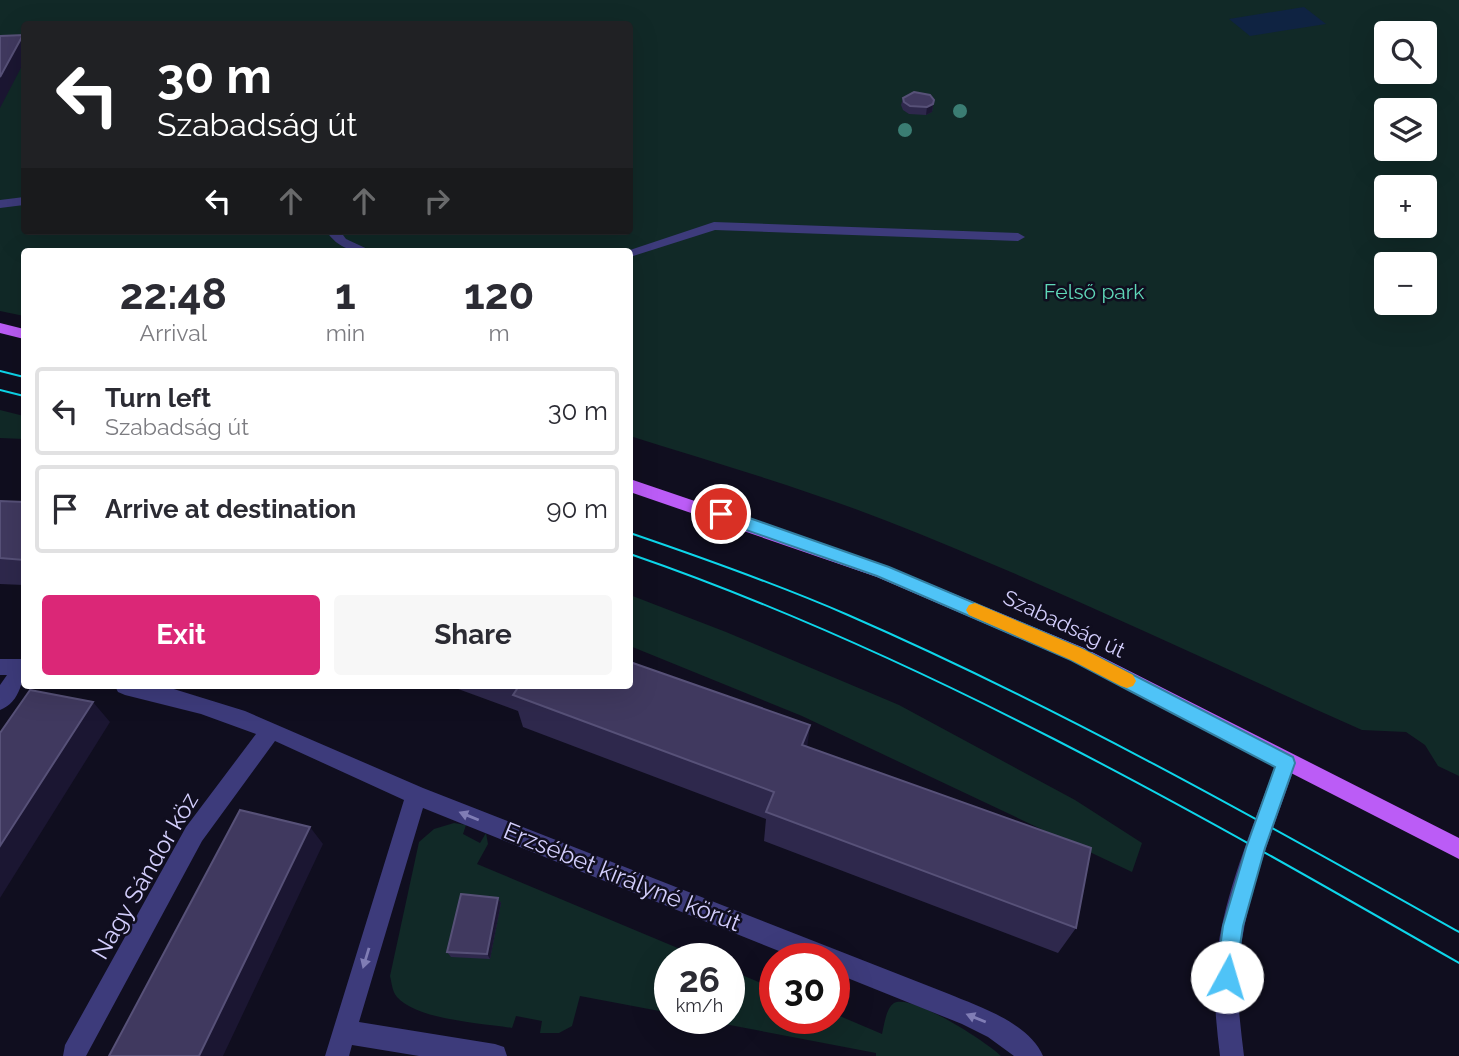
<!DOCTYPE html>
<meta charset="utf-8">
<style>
:root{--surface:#fff;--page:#f7f7f7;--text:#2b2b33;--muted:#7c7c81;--line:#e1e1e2;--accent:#db2777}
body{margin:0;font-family:Raleway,sans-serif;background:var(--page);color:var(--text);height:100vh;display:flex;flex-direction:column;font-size:26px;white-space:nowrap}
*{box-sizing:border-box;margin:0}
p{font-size:23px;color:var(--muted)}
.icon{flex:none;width:38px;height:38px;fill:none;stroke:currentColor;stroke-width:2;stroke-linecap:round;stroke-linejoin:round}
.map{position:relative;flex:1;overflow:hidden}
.sheet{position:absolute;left:21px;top:248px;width:612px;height:441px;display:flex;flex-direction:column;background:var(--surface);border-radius:7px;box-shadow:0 7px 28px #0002}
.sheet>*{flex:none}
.top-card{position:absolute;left:21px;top:21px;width:612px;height:214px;border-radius:7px;box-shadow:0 7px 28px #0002;background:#202124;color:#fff;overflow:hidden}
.buttons{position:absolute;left:1374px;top:21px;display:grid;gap:14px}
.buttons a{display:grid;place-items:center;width:63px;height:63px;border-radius:7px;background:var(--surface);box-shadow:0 7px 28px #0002;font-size:35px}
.speed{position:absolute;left:654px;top:943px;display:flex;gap:14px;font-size:35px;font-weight:700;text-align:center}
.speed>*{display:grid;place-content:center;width:91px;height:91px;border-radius:50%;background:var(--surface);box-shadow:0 7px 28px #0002;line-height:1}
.speed small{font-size:18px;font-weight:400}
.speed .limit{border:10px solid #d22;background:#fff;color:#111}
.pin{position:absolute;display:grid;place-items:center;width:60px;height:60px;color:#fff;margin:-30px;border:4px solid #fff;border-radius:50%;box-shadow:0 2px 7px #0007}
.me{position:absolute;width:77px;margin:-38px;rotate:6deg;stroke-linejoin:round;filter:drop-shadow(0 0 5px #0008)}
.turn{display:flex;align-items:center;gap:24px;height:147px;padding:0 21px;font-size:32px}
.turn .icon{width:91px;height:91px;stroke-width:2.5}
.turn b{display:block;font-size:49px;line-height:60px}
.lanes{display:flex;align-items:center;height:66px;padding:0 21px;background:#0003;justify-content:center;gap:35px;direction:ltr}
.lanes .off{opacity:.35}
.eta{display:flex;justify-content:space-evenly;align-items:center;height:119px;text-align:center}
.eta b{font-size:42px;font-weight:700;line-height:49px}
.primary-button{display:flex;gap:14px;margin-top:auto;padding:14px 21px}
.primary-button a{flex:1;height:80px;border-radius:7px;background:var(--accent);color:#fff;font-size:28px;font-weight:700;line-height:80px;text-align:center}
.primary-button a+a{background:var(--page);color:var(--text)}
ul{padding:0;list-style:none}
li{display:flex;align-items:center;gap:21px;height:88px;margin:0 14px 10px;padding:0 7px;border:4px solid var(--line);border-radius:7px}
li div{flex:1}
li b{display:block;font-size:26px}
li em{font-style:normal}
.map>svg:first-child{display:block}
.green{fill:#112927;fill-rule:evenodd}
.water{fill:#0f2342}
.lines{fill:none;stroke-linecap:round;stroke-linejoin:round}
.minor{fill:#3d3b7b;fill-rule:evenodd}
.major{fill:#bb5cf6;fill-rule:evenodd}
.tram{stroke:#0dd6ea;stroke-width:2}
.tree{fill:#3b7d73}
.wall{fill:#2e284c}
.shaded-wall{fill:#1b1632}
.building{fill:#40395f;stroke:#575178;stroke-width:2}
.oneway{fill:#807db5}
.route{fill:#4fc3f7;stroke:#337fa1;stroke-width:2}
.slow{fill:#f59e0b}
.labels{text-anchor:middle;stroke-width:5;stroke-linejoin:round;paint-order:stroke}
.park-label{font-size:21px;fill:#5fd8b8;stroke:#100e1f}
.street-label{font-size:21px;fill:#d3cefc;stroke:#100e1f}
.near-street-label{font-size:24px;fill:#d3cefc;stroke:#100e1f}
</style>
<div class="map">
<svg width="1459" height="1056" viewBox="0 0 1459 1056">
<rect width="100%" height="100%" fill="#100e1f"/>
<path class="green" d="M0,0h1459v776l-21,-10 -13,-21 -19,-13 -44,-2c-157,-70 -314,-146 -475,-209 -84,-33 -171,-58 -257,-85v-184h-606v64l-24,-5zM24,24h606v207h-606zM1386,33h38v39h-38zM1386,110h38v39h-38zM1386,187h38v39h-38zM1386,264h38v39h-38z
M0,410l24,6v23l-24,-1z
M630,595l96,37 173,73 176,95 67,43 -10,29 -330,-156 -172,-70z
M454,823l12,2 -3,9 17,9 6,-10 2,11 -11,20 227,95h-34v54l-90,-17 -8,30 -13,7h-19l2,-12 -26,-5 -4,12c-30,-5 -95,-8 -115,-31 -5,-6 -5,-13 -7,-21l29,-134 15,-13z
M730,970l45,19v29h60v-4l47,20c2,-8 4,-26 12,-31 17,-10 93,39 107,53h-125v-3l-178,-34 32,-1z"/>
<path class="water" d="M1304,7l22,17 -76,12 -21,-17z"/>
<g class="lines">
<path class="minor" d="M24,197v8l-24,3v-8z
M714,222l304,11 7,4 -7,4 -303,-11 -85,27v-5h-6z
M326,231h14l6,8 28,13c-22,0 -35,-3 -48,-21z
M0,659h24c0,19 -3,43 -24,51v-25l7,-10h-7z
M115,686h49l81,25 178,77 526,206c31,13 80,29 94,62h-29l-26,-19 -26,-13 -127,-51v-14h-36l-376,-151 -64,214 136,22 9,3 3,9h-88l-67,-11 -3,11h-24l79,-256 -129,-59 -73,100 -116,215h-23l2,-11 121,-218 70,-93 -55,-20 -76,-19 -7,-3z
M1286,754l7,2 3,7c-21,62 -48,125 -56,191 -5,34 0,68 4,102h-24c-4,-34 -8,-69 -3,-102 9,-66 37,-129 59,-191l3,-7z"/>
<path class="major" d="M0,323l24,6v10l-24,-6z
M630,479l259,88 195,81 375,190v21l-389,-199 -193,-83 -247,-85z"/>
<path class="tram" d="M0,371l24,6
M0,390l24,6
M630,533c73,25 147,51 218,82 211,92 411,205 611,317
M630,554c290,100 564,257 829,409"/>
</g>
<g class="tree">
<circle cx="960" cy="111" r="7"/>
<circle cx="905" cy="130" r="7"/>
</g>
<path class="wall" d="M903,98l31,2 -2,12 -6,3 -17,-1 -6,-4 -2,-5z
M0,501l24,1v83l-24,-1z
M450,686h180l178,61 268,181 -18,25 -294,-112 2,-22 -243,-92 -5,-16z
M498,898l3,5 -11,56 -39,-2 -4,-5z"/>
<path class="shaded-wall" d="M23,35l1,4v23l-24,46v-31z
M934,100l-2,12 -6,3 1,-8z
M93,702l17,20 -110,176v-52z
M810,725l-4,32 -4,-12z
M310,827l13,17 -100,212h-24z
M498,898l3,5 -11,56 -3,-5z"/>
<path class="building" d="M23,35l-23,42v-41z
M914,92l16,3 4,5 -1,4 -6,3 -17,-1 -6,-4 -1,-4z
M0,501l24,1v58l-24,-2z
M630,662l180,63 -8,20 289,103 -15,80 -310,-116 8,-20 -261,-97 6,-9h111z
M30,690l63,12 -93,144v-113z
M240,810l70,17 -111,229h-90z
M461,894l37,4 -11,56 -40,-2z"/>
<defs><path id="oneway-solid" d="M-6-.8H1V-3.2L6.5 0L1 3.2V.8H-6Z" transform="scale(1.75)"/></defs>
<g class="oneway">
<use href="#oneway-solid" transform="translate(469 816) rotate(-158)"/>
<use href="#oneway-solid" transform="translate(366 958) rotate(107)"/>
<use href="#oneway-solid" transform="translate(976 1018) rotate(-158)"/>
</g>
<path class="route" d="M721,508l168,59 194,82 210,108 2,6 -30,85 -22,78 -9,59 -7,3 -8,-3 -3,-8 7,-51 23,-78 29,-81 -204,-107 -194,-84 -162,-57 -2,-5 2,-4z"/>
<path class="slow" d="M975,603l108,46 50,26 3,6 -3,5 -6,2 -6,-2 -50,-26 -102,-45 -3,-5 3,-5z"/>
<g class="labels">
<g class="park-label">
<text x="1094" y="299">Felső park</text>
</g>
<g class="street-label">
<text transform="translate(1064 624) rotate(25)" y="7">Szabadság út</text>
</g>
<g class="near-street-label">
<text transform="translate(145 876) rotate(-60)" y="8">Nagy Sándor köz</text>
<text transform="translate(622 877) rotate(22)" y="8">Erzsébet királyné körút</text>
</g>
</g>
</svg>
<div class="buttons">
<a><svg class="icon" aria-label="search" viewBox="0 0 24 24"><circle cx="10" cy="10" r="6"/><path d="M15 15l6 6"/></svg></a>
<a><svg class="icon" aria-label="layers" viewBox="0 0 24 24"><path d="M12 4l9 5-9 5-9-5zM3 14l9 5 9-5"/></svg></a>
<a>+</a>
<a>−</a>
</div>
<div class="speed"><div>26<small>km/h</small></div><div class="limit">30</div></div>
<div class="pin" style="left:721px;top:514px;background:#d93025"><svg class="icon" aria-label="arrive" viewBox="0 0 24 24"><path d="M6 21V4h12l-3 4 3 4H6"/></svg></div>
<svg class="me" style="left:1227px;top:977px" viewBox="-20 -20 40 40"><circle r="19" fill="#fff"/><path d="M0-13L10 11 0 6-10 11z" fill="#4fc3f7"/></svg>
<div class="top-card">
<div class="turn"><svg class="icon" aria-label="left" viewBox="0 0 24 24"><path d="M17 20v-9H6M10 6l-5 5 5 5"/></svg><div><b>30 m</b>Szabadság út</div></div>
<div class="lanes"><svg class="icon" aria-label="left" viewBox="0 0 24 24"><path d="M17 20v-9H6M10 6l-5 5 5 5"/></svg><svg class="icon off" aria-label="ahead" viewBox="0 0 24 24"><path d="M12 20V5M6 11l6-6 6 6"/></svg><svg class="icon off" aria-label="ahead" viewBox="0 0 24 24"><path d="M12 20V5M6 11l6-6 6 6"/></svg><svg class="icon off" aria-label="right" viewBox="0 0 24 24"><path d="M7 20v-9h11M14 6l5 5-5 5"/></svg></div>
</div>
<section class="sheet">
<div class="eta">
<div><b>22:48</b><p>Arrival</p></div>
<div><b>1</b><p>min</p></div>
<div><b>120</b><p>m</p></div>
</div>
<ul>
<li><svg class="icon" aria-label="left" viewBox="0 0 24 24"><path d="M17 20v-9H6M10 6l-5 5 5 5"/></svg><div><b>Turn left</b><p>Szabadság út</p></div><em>30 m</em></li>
<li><svg class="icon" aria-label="arrive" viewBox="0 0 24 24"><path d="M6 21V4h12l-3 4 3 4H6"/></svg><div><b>Arrive at destination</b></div><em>90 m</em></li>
</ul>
<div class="primary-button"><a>Exit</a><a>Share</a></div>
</section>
</div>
